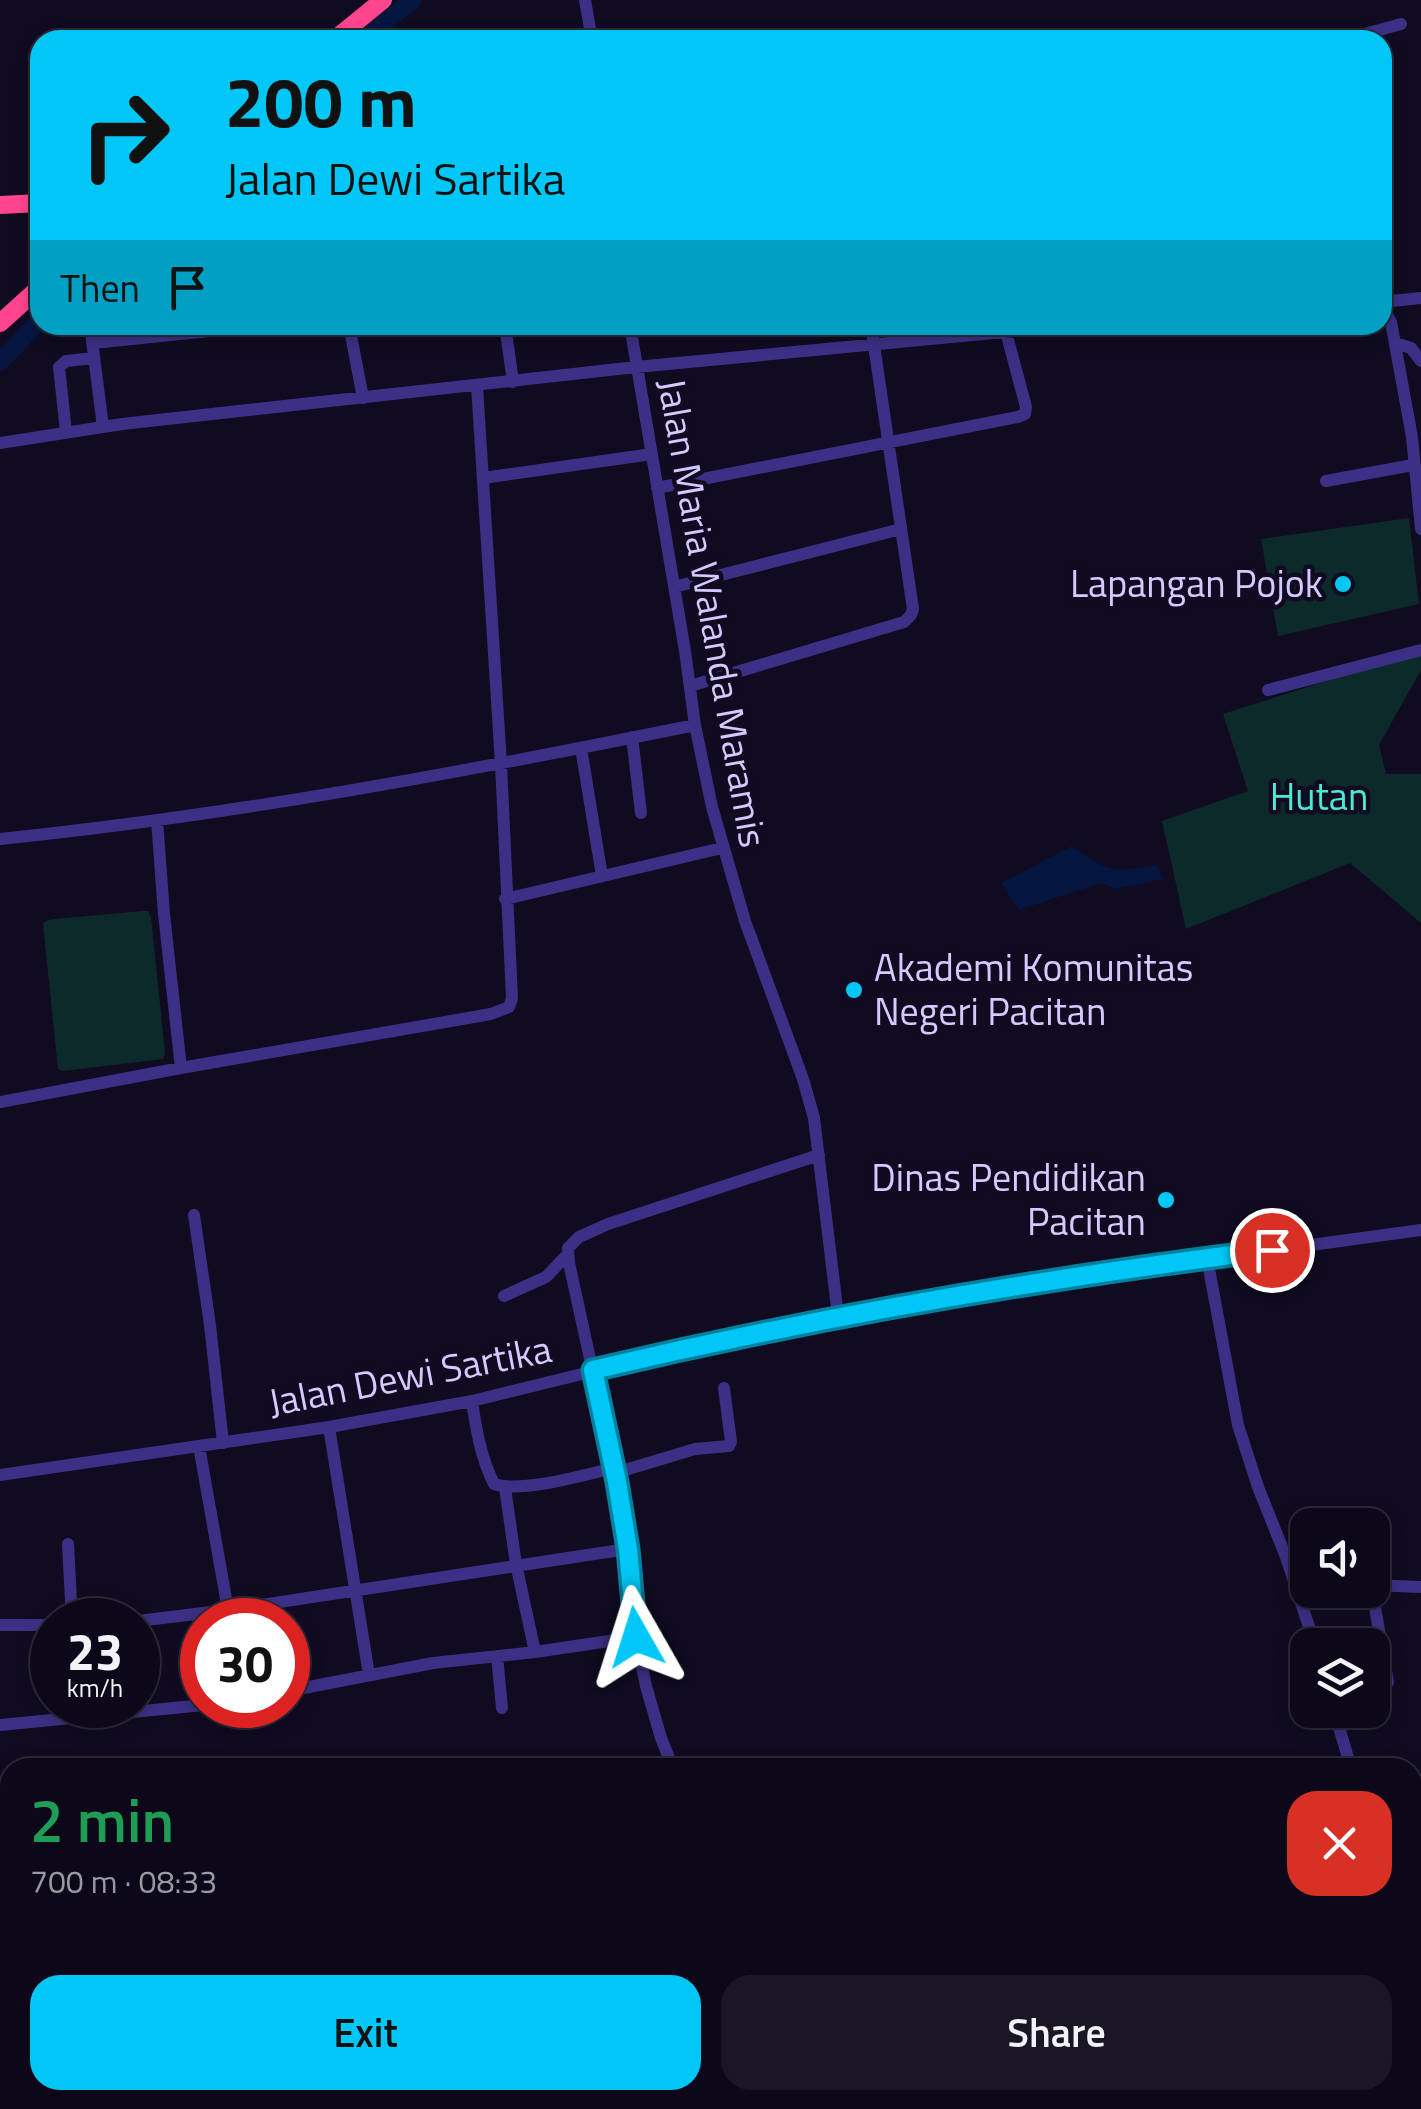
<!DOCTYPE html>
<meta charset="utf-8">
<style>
:root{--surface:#0c0819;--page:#1a1626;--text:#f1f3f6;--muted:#9a9aa2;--line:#2c2938;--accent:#00c7f5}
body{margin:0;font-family:"Titillium Web",sans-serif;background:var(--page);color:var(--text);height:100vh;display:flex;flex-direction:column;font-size:38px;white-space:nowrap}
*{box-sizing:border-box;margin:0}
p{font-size:32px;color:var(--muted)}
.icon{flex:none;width:55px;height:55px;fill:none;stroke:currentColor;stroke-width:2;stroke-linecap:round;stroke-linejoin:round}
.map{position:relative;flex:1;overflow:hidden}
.details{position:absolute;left:0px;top:1758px;width:1422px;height:352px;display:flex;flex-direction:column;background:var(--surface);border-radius:30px 30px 0 0;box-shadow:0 5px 15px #0003,0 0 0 2px var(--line)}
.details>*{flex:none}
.banner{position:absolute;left:30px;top:30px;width:1362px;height:305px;border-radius:30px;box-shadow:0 5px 15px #0003,0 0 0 2px var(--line);background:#00c7f5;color:#111;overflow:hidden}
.buttons{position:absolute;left:1290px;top:1508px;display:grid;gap:20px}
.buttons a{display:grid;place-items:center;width:100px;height:100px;border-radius:20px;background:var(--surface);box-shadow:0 5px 15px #0003,0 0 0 2px var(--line);font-size:50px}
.speed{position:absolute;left:30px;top:1598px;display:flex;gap:20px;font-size:50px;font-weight:700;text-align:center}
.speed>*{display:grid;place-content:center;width:130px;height:130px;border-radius:50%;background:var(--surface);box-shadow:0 5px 15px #0003,0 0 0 2px var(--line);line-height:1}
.speed small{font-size:25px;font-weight:400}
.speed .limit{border:15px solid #d22;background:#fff;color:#111}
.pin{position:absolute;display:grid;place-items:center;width:85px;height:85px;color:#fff;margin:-42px;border:5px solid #fff;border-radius:50%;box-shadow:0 2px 10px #0007}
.me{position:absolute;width:110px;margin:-55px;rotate:354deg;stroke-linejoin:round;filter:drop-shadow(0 0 8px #0008)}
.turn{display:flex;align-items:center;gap:35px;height:210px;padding:0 30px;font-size:45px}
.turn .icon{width:130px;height:130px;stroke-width:2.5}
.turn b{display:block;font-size:70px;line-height:85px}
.then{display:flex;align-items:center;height:95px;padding:0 30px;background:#0003;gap:20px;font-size:38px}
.round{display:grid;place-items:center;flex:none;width:105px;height:105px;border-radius:30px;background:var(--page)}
.overview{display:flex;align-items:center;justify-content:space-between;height:170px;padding:0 30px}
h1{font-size:60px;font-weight:600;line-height:75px;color:#1e9e55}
.cta{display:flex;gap:20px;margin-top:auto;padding:20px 30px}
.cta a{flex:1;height:115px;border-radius:30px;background:var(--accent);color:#111;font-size:40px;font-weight:600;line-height:115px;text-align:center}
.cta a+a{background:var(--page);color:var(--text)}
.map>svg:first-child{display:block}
.green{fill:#0d2a2b}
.water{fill:#041540}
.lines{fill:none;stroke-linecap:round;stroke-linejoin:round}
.river{stroke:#041540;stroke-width:18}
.minor{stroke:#3b3085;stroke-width:12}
.major{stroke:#ce51ff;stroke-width:15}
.highway{stroke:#ff458e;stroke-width:18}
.route-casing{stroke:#00819f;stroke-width:25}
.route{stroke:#00c7f5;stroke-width:18}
.poi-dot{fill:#00c7f5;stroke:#100b21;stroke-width:4}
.labels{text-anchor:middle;stroke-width:9;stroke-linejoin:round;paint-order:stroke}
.poi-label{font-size:38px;fill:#d5caff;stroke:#100b21;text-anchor:end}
.street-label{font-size:38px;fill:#d5caff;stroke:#100b21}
.park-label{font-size:38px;fill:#4aebd1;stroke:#100b21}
</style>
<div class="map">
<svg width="1421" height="2109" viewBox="0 0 1421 2109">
<rect width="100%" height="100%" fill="#100b21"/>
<path class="green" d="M1409,518l10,86 -141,32 -17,-97z
M1421,651v19l-42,75 7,29h35v149l-71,-60 -164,66 -24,-108 86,-30 -25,-77z
M143,911h5l3,6 14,136 -2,6 -100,12 -5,-2 -15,-145 3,-3 8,-2z"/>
<path class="water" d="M1072,846c37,27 40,26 85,19l6,14 -46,10 -16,-6 -82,27 -18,-27z"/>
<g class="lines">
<path class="river" d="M363,40l50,-40
M0,362l40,-42"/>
<path class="minor" d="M585,0l7,40
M1343,40l58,-16
M1382,302l39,-4
M1382,307l9,15 21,115 9,92
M90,325l13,102
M349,325l14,73
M505,325l8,57
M630,325l55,326 10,74 17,82 33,114 58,158 11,39 24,198
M93,343l175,-18
M1395,343l16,5 10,13
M66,432l-7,-65 7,-6 28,-3
M0,443l122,-19 514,-57 443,-42
M483,478l169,-24
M1326,481l87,-16
M657,488l361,-71 7,-3 1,-7 -20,-75
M674,587l227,-58
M690,686l214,-64 7,-7 2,-6 -42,-284
M1268,690l153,-40
M632,737l9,76
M581,748l21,128
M0,839c234,-24 464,-67 695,-114
M505,899l217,-51
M181,1068l310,-54 18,-7 3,-9 -11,-234 -24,-378
M0,1102l181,-34 -17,-154 -7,-94
M194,1215l16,110 13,118
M1207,1258l31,167 20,62 28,70 29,88
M504,1296l42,-19 21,-22
M472,1401c4,28 9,57 22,83 29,9 89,-9 120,-16
M329,1427l40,248
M199,1446l29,164
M615,1473l80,-24 34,-3 2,-4 -7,-54
M0,1475l329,-48 143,-26 249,-61 117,-24 202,-34 381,-52
M505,1488l11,76 19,88
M68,1544l4,76
M1286,1557h22
M1372,1585l49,2
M1372,1590l16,92
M198,1614l4,19
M138,1621l90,-11 399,-61
M0,1625h52
M497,1656l5,52
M288,1691l145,-28 102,-11 101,-15
M1334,1710l17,58
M0,1725l204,-20
M673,1768l-12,-30 -15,-52 -10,-49 -9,-88 -10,-67 -48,-219 -1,-15 11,-11 29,-13 211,-69
M1412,1914l9,-1
M1412,1979l9,-2
M1412,2049l9,-2
M762,2100v9
M1152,2100l3,9
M1229,2100l2,9
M1402,2100l2,9"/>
<path class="major" d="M1412,1803l9,-3
M406,2109l30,-9"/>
<path class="highway" d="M334,40l49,-40
M0,205l40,-2
M0,323l40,-36"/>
</g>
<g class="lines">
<defs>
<path id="route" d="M636,1637l-8,-88 -11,-67 -24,-112c224,-53 450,-92 679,-120"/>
</defs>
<use href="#route" class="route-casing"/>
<use href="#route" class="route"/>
</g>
<g class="poi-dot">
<circle cx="1343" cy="584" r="10"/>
<circle cx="854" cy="990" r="10"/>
<circle cx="1166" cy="1200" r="10"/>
</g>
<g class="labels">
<g class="poi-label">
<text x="1323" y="597">Lapangan Pojok</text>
<text x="874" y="981" text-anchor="start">Akademi Komunitas<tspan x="874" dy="44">Negeri Pacitan</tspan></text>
<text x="1146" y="1191">Dinas Pendidikan<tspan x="1146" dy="44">Pacitan</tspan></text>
</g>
<g class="street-label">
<text transform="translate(712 613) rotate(80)" y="13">Jalan Maria Walanda Maramis</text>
<text transform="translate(410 1376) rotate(-11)" y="13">Jalan Dewi Sartika</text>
</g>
<g class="park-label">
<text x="1319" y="810">Hutan</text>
</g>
</g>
</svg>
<div class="buttons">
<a><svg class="icon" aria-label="sound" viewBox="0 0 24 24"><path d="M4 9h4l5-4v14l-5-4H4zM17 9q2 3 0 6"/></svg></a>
<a><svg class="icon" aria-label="layers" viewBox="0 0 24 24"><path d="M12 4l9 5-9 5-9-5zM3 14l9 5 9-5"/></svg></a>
</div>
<div class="speed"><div>23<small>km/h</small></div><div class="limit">30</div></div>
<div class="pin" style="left:1272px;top:1250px;background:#d93025"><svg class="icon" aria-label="arrive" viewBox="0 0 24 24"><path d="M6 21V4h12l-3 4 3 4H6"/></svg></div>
<svg class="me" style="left:636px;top:1637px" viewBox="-20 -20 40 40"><path d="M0-17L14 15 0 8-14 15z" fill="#00c7f5" stroke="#fff" stroke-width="4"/></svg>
<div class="banner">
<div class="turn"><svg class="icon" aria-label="right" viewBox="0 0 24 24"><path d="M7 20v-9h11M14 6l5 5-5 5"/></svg><div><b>200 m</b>Jalan Dewi Sartika</div></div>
<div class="then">Then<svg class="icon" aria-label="arrive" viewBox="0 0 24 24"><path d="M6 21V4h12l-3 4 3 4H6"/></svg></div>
</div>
<section class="details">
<div class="overview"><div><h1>2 min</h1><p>700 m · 08:33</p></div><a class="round" style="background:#d93025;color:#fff"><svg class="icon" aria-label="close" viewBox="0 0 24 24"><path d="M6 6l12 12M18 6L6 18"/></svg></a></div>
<div class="cta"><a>Exit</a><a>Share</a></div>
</section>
</div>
